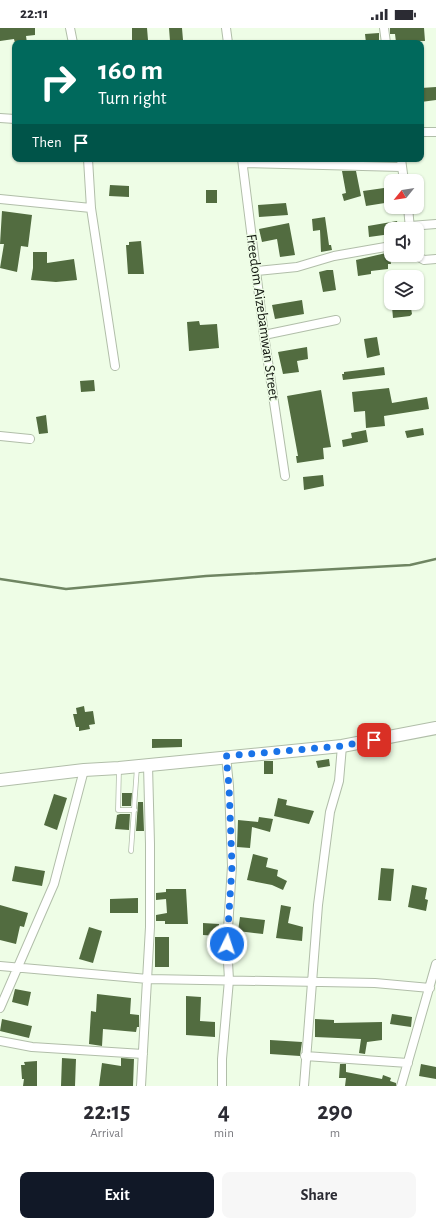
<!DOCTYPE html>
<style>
:root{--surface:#fff;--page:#f7f7f7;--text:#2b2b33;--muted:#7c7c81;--accent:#111827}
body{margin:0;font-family:"Alegreya Sans",sans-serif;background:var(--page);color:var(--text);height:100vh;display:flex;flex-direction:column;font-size:15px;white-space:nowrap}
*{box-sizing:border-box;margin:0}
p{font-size:13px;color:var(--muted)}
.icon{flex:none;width:22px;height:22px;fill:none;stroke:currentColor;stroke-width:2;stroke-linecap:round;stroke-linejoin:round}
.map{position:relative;height:1058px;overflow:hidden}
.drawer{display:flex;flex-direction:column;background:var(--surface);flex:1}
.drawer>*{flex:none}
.guide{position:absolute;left:12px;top:12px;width:412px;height:122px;border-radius:8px;box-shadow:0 1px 3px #0004;background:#00695c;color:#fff;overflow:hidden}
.needle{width:26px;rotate:240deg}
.buttons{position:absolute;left:384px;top:146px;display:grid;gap:8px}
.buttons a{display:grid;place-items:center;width:40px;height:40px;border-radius:8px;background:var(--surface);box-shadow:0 1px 3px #0004;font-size:20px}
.pin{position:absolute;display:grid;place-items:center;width:34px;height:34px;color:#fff;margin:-17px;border-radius:8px;box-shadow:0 2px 6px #0006}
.me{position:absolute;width:44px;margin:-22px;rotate:4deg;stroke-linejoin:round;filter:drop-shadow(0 0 3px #0008)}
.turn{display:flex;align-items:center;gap:14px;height:84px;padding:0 20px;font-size:18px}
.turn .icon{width:52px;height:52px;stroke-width:2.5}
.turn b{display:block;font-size:28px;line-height:34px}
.then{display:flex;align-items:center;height:38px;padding:0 20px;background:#0003;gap:8px;font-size:15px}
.eta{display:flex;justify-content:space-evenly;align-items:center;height:68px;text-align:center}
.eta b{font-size:24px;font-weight:700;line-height:28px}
.action{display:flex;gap:8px;margin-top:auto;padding:8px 20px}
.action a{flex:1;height:46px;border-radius:8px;background:var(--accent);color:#fff;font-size:16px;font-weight:700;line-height:46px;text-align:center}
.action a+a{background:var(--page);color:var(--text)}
.status{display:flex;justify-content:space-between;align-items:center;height:28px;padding:0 20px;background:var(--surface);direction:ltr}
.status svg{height:11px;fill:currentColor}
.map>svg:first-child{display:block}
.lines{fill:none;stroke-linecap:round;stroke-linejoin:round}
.stream{stroke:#6f8562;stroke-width:2.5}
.building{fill:#526c40}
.lane-casing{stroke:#b1bea9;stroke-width:5.5}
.street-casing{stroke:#b1bea9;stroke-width:10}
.secondary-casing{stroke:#b1bea9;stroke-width:14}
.lane{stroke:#fff;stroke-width:4}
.street{stroke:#fff;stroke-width:8}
.secondary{stroke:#fff;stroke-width:12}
.route{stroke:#1a73e8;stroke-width:7;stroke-dasharray:0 12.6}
.labels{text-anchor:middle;stroke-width:3;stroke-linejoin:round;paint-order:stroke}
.street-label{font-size:15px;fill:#121710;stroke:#eefde6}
</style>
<div class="status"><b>22:11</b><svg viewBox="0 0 49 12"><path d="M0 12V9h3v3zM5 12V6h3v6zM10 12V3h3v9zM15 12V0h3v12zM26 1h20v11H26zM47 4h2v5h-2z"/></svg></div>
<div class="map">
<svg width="436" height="1058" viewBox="0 0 436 1058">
<rect width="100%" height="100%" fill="#eefde6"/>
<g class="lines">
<path class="stream" d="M0,551l66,10 140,-13 204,-11 26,-6"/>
</g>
<path class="building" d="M0,0h35v7l-9,1 1,7h-12l-1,-4 -14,2z
M132,0h15l1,12 -16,2z
M169,0h13l1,12 -13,1z
M390,0h34l1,13 -29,1 -1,-8h-5z
M379,5v10h-13l-1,-9z
M436,59v13l-15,2v-14z
M342,143h14l5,25 -17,5 -2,-7 4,-1z
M110,157l19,1v11l-20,-1z
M391,159v15l-25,4 -3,-15z
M206,162h11v13h-11z
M286,175l2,12 -29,2 -1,-12z
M2,183l30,4 -4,32 -7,-1 -4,26 -17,-4 4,-24h-4z
M325,189l4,28h2l1,5 -11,2 -1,-22 -7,1 -1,-12z
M397,193l2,8h-8v5l-22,3 -1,-11z
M289,195l6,32 -15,2 -3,-18 -15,3 -3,-13z
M141,213l3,33h-16l-2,-29h3v-3z
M33,224h14v11l27,-4 3,21 -21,2 -25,-2 2,-12z
M386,225l1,5 3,-1 1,7h-3v5l-17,2v3l-13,2 -2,-16z
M327,242h6l3,20 -13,2 -4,-20z
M302,272l2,14 -29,5 -3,-14z
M408,277l1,4 2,-1 1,6 -2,2 -17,2 -1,-11z
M199,293l1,4 17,-1 2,24 -30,3 -2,-29z
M377,309l3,18 -13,3 -3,-19z
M307,319l1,12 -11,2 2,11 -16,2 -5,-22z
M384,339l1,8 -42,5 -1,-6h2v-2z
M94,352l1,11 -14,1 -1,-11z
M389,360l3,15 35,-6 2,12 -45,7 1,10 -19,2 -1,-17 -11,1 -2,-20z
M321,362l10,57 -8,1 1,11 -27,4 -1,-7h2l-11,-60z
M46,387l2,18 -9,1 -3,-17z
M423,400l1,7 -17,3 -2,-7z
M366,402l2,12 -25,5 -1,-7 10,-2 -1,-5z
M323,447l1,11 -20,4 -1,-13z
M84,678l1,6 8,-1 2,13 -6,1 1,4 -11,2v-4h-3l-3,-13h4l-1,-6z
M152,711h30v8l-30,1z
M329,731l1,7 -12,2 -2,-7z
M264,733h9v13h-9z
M122,765h10l-1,13h-9z
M54,766l13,4 -10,32 -13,-5z
M278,770l9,2 -1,5 28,6 -5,13 -35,-8z
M138,774h5l1,29h-8z
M120,786h10l-1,16 -14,-1 2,-14z
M259,789l14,2 -3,13 -18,-5 -2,21 -13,-1 1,-27 20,2z
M253,826l15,4 -2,9 12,3 -1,6 10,5 -4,9 -11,-5 -25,-5z
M15,838l30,5 -3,15 -30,-5z
M381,840l13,1 -3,32 -13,-1z
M412,857l15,3 -2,11 3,1 -2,11 -18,-4z
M166,861h20l2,35h-23v-3h-9v-6l11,-2 -1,-14 -10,1v-7l10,-1z
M138,870v15h-28v-14z
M0,877l28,8 -4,14 -4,-1 -4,18 -16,-4z
M281,877l10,2 -3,16 15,4 -1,14 -26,-3z
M240,889l25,3 -2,14 -25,-3z
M203,895l16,1 -1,12 -15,-1z
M89,899l13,4 -9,32 -14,-4z
M155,909h14v30h-14z
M15,961l16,3 -3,14 -16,-4z
M97,966l34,4 -1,16 9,1v12h-2l-1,5 -33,-3 -1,17 -13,-2 2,-33 5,1z
M186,968l15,1 -1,24 15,1v15l-29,-2z
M392,986l20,3 -1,10 -21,-3z
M2,991l30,7 -3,12 -29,-7z
M315,991l19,1v3l48,-1v18l-15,2 -2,12 -6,-1 2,-14 -46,-2z
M270,1012l32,2 -2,14 -30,-2z
M62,1030l14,1 -1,27h-14z
M121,1030l13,1 -1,27h-34l3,-23 19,3z
M37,1033v25h-14l1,-7h-2l-1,-14h4l-1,-3z
M340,1036h6v8l36,7 1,-4 8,3 -1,3 6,2v3h-51l1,-8h-7z
M421,1036l15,3v12l-17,-3z"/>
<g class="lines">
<defs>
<path id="lane" d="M119,741l-1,41h17
M131,823l6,-84"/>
<path id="street" d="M70,0l3,15
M226,0l2,15
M384,0l2,15
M0,90l15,1
M421,104h15
M88,131l3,49 24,158
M242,131l22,176 21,141
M401,131l3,22
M243,135l159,4
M0,171l91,9
M408,179l2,22
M410,198l26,-2
M415,227l9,5 12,-1
M257,243l40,-4 37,-11 57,-10
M264,307l72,-15
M0,408l30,3
M0,938l148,13 227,4 55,5
M0,980l54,-124 30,-114
M0,1013l32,6 111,7
M305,1028l103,7
M141,1058l9,-159v-83l-2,-79
M222,1058v-27l7,-79 -2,-36 5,-78 -3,-80 -3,-30
M304,1058l14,-181 12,-93 9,-31 3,-35
M401,1058l35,-122"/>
<path id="secondary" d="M0,752l84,-10 35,-2 223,-22 94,-18"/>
</defs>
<use href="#lane" class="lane-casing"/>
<use href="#street" class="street-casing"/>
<use href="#secondary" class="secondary-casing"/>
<use href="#lane" class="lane"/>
<use href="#street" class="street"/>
<use href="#secondary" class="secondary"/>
</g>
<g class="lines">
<path class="route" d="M227,916l5,-78 -3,-80 -3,-30 116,-10 32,-6"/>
</g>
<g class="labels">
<g class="street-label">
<text transform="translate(263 289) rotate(82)" y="5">Freedom Aizebamwan Street</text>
</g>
</g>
</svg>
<div class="buttons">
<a><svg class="needle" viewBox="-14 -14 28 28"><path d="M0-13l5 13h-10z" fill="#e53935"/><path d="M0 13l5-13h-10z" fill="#7c7c81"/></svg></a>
<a><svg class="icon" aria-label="sound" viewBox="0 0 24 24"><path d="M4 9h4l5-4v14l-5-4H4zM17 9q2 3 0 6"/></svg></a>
<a><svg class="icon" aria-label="layers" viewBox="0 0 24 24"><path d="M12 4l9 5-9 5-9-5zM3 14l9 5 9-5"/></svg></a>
</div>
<div class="pin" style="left:374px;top:712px;background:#d93025"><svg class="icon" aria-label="arrive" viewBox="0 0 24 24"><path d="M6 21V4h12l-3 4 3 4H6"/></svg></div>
<svg class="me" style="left:227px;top:916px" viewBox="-20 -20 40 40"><circle r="17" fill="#1a73e8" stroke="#fff" stroke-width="3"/><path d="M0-11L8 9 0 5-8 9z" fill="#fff"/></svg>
<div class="guide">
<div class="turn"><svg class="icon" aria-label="right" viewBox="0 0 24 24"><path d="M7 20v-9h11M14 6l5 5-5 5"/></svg><div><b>160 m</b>Turn right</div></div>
<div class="then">Then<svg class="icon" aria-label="arrive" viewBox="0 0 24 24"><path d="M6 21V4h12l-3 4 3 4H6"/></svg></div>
</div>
</div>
<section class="drawer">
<div class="eta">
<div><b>22:15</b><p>Arrival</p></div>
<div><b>4</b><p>min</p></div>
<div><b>290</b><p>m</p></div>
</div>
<div class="action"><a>Exit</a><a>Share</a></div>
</section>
